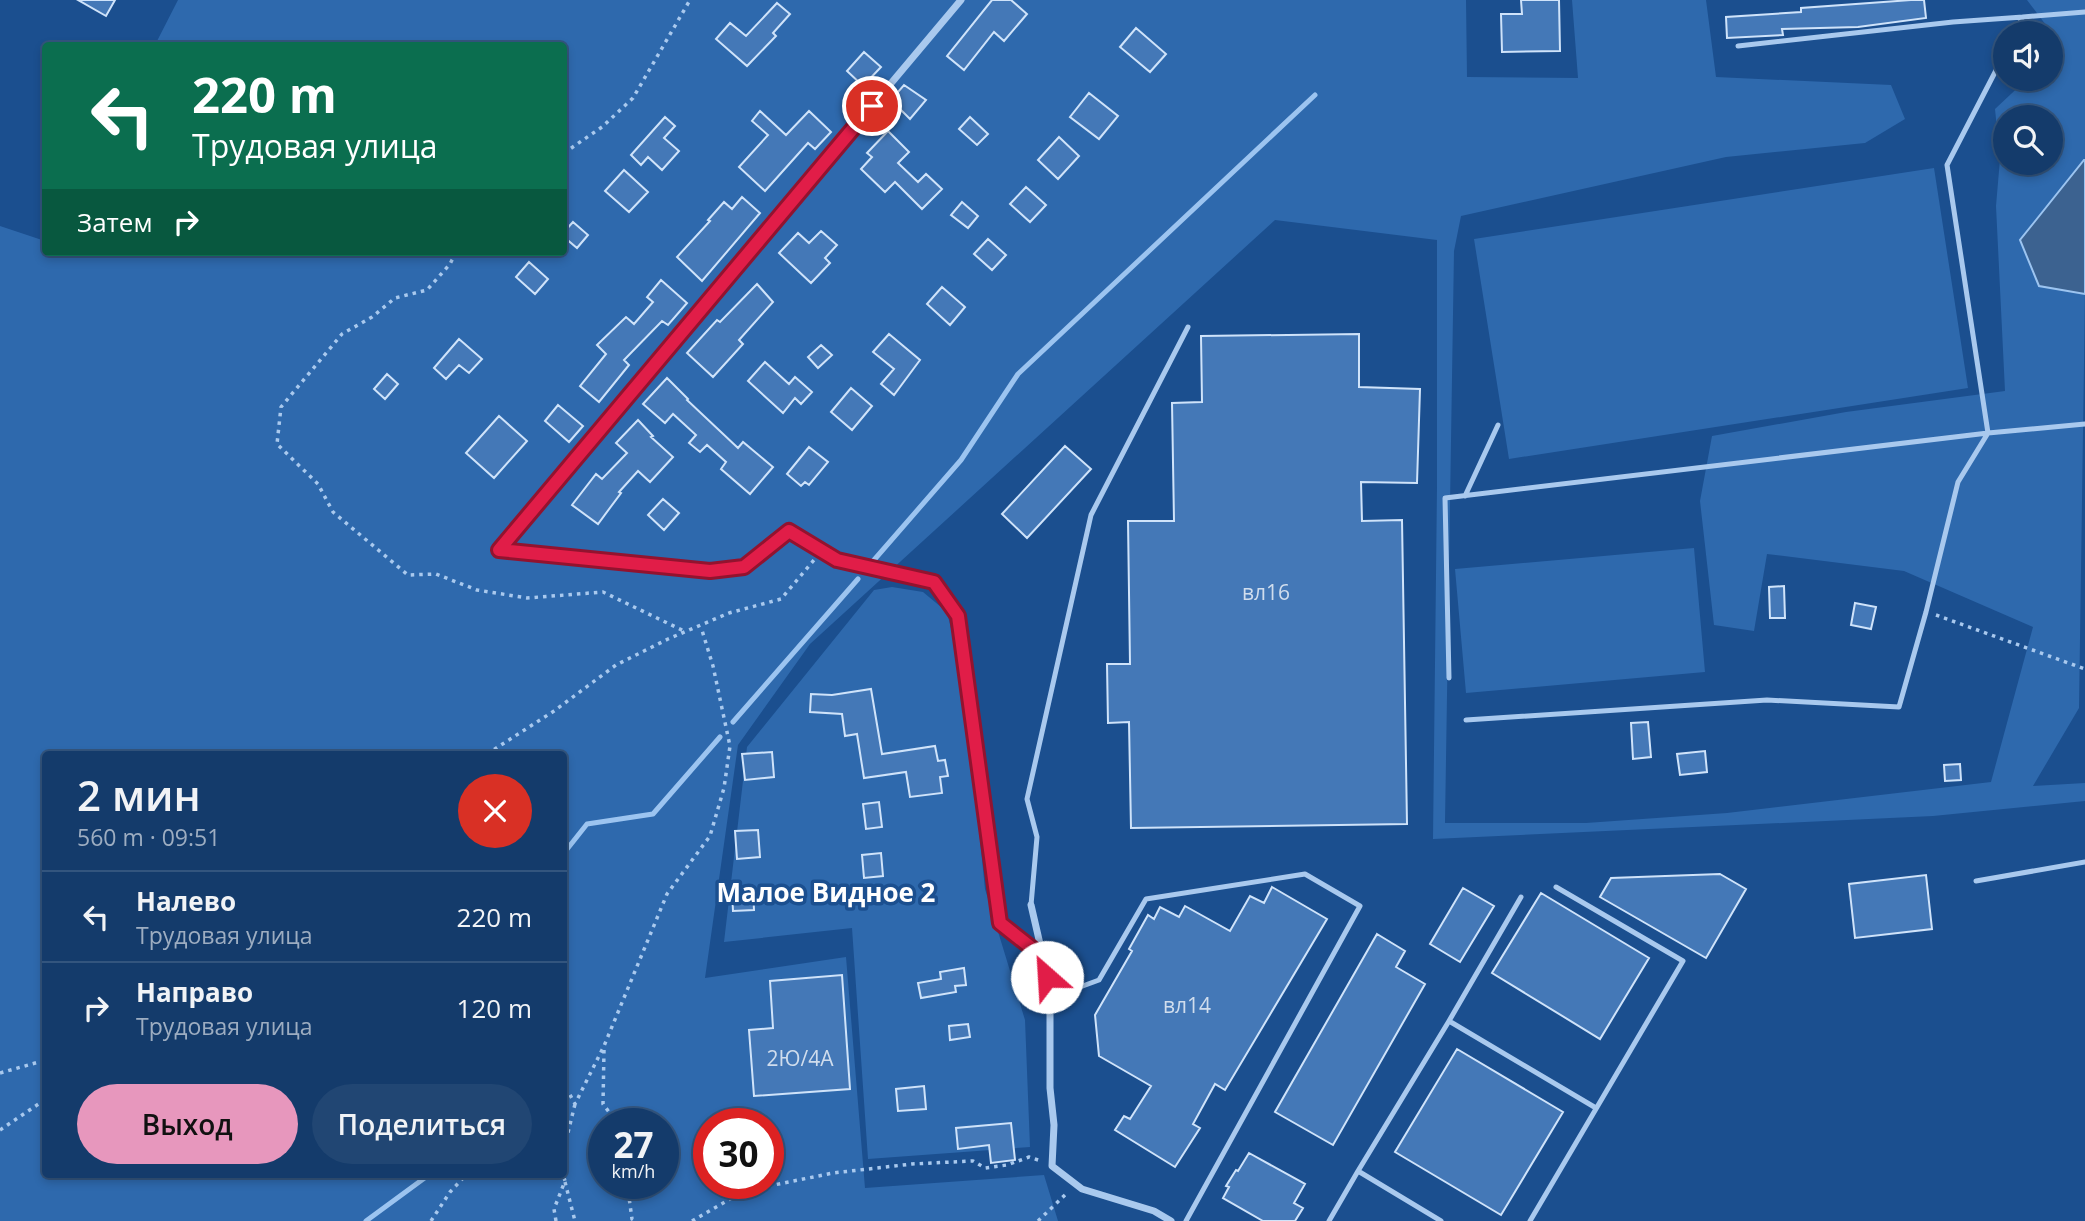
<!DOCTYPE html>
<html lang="ru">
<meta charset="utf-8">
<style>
:root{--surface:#143b6b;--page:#214673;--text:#f1f3f6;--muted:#9dadc1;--line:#33557e;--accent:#e797bd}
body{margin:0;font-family:"Open Sans",sans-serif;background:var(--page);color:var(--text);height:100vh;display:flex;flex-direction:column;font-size:26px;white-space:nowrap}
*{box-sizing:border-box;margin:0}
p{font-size:23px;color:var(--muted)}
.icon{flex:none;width:38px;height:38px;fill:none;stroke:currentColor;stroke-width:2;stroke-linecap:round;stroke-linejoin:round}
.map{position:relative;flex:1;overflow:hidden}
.side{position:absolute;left:42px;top:751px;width:525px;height:427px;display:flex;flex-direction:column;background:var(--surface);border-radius:7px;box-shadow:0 4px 10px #0003,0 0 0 2px var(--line)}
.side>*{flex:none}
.top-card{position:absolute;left:42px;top:42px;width:525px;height:214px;border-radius:7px;box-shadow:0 4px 10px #0003,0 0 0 2px var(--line);background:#0b6e4f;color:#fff;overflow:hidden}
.buttons{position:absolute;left:1993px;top:21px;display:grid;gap:14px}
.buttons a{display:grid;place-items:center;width:70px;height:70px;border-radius:50%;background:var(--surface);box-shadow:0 4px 10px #0003,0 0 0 2px var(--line);font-size:35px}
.speed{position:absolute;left:588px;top:1108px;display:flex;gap:14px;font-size:35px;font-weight:700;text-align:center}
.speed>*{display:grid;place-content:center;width:91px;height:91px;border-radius:50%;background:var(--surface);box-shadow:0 4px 10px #0003,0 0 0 2px var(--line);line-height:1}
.speed small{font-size:18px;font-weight:400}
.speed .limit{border:10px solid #d22;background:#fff;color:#111}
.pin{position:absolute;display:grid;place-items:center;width:60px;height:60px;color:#fff;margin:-30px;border:4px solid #fff;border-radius:50%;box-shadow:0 2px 7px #0007}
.me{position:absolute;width:77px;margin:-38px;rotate:334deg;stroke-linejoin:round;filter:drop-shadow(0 0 5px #0008)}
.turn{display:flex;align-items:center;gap:24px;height:147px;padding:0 35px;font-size:32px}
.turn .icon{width:91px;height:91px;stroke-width:2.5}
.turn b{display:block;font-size:49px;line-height:60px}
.then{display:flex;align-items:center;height:66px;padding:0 35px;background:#0003;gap:14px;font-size:26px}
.round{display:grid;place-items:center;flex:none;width:74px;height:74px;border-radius:37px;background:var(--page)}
.overview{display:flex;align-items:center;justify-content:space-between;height:119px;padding:0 35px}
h1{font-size:42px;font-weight:600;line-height:52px}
.button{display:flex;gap:14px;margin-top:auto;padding:14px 35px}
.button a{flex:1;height:80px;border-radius:42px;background:var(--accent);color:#111;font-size:28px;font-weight:600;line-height:80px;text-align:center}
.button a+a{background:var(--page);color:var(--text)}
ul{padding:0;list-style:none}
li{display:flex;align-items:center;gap:21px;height:91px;padding:0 35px;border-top:2px solid var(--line)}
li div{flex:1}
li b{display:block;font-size:26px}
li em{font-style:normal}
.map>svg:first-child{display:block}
.green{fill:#2e69ad;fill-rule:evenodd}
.water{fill:#3c6290;stroke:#9cc4f0;stroke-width:2}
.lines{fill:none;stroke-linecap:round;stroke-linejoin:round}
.stream{stroke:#9cc4f0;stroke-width:5}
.building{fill:#4478b7;stroke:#cfe3fa;stroke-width:2}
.path{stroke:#a9c9ee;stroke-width:3.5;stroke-dasharray:3.5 5;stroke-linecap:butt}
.service{stroke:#a9c9ee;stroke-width:5}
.minor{stroke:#a9c9ee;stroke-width:7}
.route-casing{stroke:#92132f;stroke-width:18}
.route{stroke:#e11d48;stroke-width:12}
.labels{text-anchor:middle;stroke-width:7;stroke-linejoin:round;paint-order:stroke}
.number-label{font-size:21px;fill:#d0dded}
.neighbourhood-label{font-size:26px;font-weight:bold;fill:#fff;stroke:#1b4f8f}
</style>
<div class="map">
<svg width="2085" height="1221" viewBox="0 0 2085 1221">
<rect width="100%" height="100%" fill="#1b4f8f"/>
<path class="green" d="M178,0h1288l1,77 111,1 -6,-78h134l10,77 175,8 14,34 -40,24 -139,14 -265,59 -7,35 -9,572h141l141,-10 264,-31 42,-155 -129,-56 -137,-17 -13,77 -40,-6 -14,-124 12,-65 134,-24 159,-21 -9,-185 4,-47 -5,-50 32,-30h24v-24l10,-10 -34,-45h58v160l-46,126 46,8 -6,414 -46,78 52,-3v18l-152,15 -500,23 4,-352v-247l-162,-20 -465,424 -72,101 -33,233 141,-21 19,231 179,-13 14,46h-1058v-995l45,15 1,11h518v-206l-409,-1zM2006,117h45v46h-45zM46,754h518v420h-518zM604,1124h59v59h-59zM709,1124h59v59h-59z
M1934,168l34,220 -459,71 -35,-220z
M1694,548l11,124 -239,21 -11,-124z
M892,587l31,5 24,20 17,70 21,207 40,131 5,127 -162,12 -16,-231 -128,14 23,-195 127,-157z"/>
<path class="water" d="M2084,160h1v134l-46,-8 -19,-46z"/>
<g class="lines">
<path class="stream" d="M874,560l87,-100 57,-86 297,-279
M733,722l125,-143
M564,853l23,-29 66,-10 67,-77
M366,1221l64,-47"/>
</g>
<path class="building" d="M78,0h37l-9,16z
M992,0h19l16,14 -23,27 -10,-9 -30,38 -17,-14z
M1521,0h38l1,51 -58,1 -1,-38h21z
M1911,0h13l2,18 -68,9 -76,2 1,6 -56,3 -1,-21 75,-5v-4z
M777,3l13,11 -17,19 3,3 -29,30 -31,-27 14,-16 16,13z
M1136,28l30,26 -16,18 -30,-25z
M864,52l17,15 -18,19 -16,-15z
M904,85l22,15 -16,19 -19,-19z
M1089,93l29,23 -19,23 -29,-22z
M760,111l26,24 23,-24 22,21 -16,17 -7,-6 -43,48 -26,-24 29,-32 -16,-14z
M665,117l10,9 -11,12 15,13 -17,19 -14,-13 -7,8 -10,-10z
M970,117l18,17 -11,11 -18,-16z
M888,131l21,21 -11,11 20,19 8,-8 16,15 -20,20 -27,-27 -10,10 -24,-23 11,-12 -5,-4z
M1059,137l20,19 -21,23 -20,-19z
M624,170l24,22 -19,20 -24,-21z
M1026,187l20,18 -16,17 -20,-18z
M742,197l18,16 -58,68 -25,-24 33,-36 -2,-1 16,-18 8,7z
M962,202l16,14 -10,12 -17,-13z
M573,222l15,13 -11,13 -13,-11v-5z
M821,231l16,14 -12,13 5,5 -19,20 -32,-30 19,-20 11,10z
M988,239l18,16 -14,15 -18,-16z
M529,262l19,17 -13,15 -19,-17z
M661,280l26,23 -19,22 -6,-4 -38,39 5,5 -30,37 -19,-16 26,-32 -9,-9 29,-28 8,7 19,-22 -6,-5z
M757,284l16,18 -34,38 4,4 -30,33 -26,-24 30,-33 3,2z
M942,287l23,20 -15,18 -23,-21z
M889,334l31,26 -26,35 -13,-11 13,-15 -21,-17z
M1359,334v53l61,2 -3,94 -56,-1 1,39 40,-1 5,304 -276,4 -2,-106 -21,1 -1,-59h23l-2,-143h46l-2,-118 30,-1 -1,-66z
M459,339l23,20 -13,14 -10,-8 -13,14 -12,-11z
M821,345l11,10 -14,13 -10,-11z
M765,362l24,22 6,-7 17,15 -11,12 -6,-6 -12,15 -35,-32z
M387,374l11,10 -13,15 -11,-10z
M667,378l21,21 -1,1 51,48 5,-6 30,25 -23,27 -29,-25 5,-7 -19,-17 -7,7 -11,-9 7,-8 -23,-21 -8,9 -22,-19z
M851,388l21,18 -20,24 -21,-18z
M558,405l25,21 -14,16 -24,-21z
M499,416l28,25 -33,37 -28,-25z
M638,420l15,16 -2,1 22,20 -23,25 -12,-11 -19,21 2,1 -23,31 -26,-19 24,-31 6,5 25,-26 -11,-10z
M1065,446l26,23 -64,69 -25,-24z
M809,447l19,15 -19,23 -4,-3 -4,4 -14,-12z
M663,499l16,14 -15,17 -16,-15z
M1784,586l1,32h-15l-1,-31z
M1855,603l21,4 -5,22 -20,-4z
M871,689l11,65 53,-8 3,15 7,-1 3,16 -8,1 2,16 -32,4 -4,-25 -42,6 -7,-44 -12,2 -3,-22 -32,-2 1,-18 21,1z
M1648,722l3,35 -18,2 -2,-36z
M1705,751l2,21 -27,3 -3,-21z
M772,752l2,25 -29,3 -3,-26z
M1960,764l1,16 -16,1 -1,-16z
M879,802l3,25 -16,2 -3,-25z
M758,830l2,27 -23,2 -2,-28z
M881,853l2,23 -19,2 -2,-23z
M1720,874l26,15 -40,69 -106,-61 11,-19z
M1926,875l6,54 -77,9 -6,-54z
M1272,887l55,32 -102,171 -10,-6 -22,40 7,4 -25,39 -60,-37 9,-14 6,3 21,-33 -52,-30 -4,-41 37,-64 -3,-2 19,-34 6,4 6,-12 19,10 6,-11 45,25 20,-35 14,7z
M1463,888l31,18 -34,56 -30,-18z
M753,890l1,20 -21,1 -1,-20z
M1541,893l108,65 -49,81 -108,-66z
M1377,934l28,17 -9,16 29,17 -92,161 -58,-33z
M964,968l2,17 -11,1 1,6 -35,6 -3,-15 23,-4 -1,-7z
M842,975l8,114 -96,7 -5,-66 24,-2 -3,-47z
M968,1024l2,13 -20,3 -1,-14z
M1457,1049l106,63 -62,103 -106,-63z
M924,1086l2,23 -28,2 -2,-22z
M1011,1123l4,37 -24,3 -2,-18 -31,4 -2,-21z
M1249,1153l56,31 -11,19 9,5 -8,13h-32l-40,-23 6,-11 -3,-1 10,-16 2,1z"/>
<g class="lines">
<path class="path" d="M564,153l38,-26 31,-29 57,-98
M456,252l-6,12 -23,26 -32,8 -23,19 -30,17 -61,73 -4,37 41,40 15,28 75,63 28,-1 41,16 50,8 76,-6 83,40
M1936,615l149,54
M487,754l67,-43 62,-46 52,-26 61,-26 52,-14 33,-39
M604,1050l-1,54 15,20
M0,1073l46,-13
M564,1089l5,4 6,11 29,-58 63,-152 43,-58 14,-48 6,-42 -17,-80 -12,-39
M0,1130l46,-31
M564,1149l11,-45
M565,1182l10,39
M627,1183l5,36 3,2
M431,1221l19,-29 17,-18
M556,1221l-2,-12 11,-28 -2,-7
M692,1221l52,-30 89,-18 79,-9 61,-3 12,7 22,-3 22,-8 12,4
M1038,1221l29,-28"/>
<path class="service" d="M2014,33l9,-16 62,-5
M1738,46l215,-24 70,-5
M1465,496l33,-71
M1449,678l-4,-180 543,-65 97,-9
M1466,720l301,-20 132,7 27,-95 32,-130 30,-49 -41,-268 59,-114
M1976,881l109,-19
M1031,905l6,-68 -10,-38 64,-284 97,-188
M1050,998l49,-18 47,-81 159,-25 55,32 -174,315
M1449,1021l72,-124
M1358,1171l91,-150 147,87
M1329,1221l29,-50 83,50
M1530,1221l153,-260 -127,-74"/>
<path class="minor" d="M961,0l-462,550 211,21 34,-4 45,-36 48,29 97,22 25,34 41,307 43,34
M1031,905l12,52 7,41v90l4,37 -2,41 30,23 72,22 17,10"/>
</g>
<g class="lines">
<defs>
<path id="route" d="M872,106l-373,444 211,21 34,-4 45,-36 48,29 97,22 24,34 42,307 43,34 4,20"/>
</defs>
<use href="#route" class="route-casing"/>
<use href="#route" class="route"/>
</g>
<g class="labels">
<g class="number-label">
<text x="1266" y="600">вл16</text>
<text x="1187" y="1013">вл14</text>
<text x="800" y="1066">2Ю/4А</text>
</g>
<g class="neighbourhood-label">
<text x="826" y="902">Малое Видное 2</text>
</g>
</g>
</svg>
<div class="buttons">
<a><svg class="icon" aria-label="sound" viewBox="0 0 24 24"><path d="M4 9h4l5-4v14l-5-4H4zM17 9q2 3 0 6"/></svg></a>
<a><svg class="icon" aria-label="search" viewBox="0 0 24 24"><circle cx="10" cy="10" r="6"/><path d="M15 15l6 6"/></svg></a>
</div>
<div class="speed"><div>27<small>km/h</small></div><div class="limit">30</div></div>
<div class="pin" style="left:872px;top:106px;background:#d93025"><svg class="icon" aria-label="arrive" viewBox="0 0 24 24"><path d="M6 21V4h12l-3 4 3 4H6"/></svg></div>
<svg class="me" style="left:1047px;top:977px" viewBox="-20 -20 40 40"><circle r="19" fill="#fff"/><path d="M0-13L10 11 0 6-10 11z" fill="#e11d48"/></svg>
<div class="top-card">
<div class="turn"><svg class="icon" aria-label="left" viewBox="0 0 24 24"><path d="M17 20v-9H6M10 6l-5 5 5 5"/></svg><div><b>220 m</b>Трудовая улица</div></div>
<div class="then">Затем<svg class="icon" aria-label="right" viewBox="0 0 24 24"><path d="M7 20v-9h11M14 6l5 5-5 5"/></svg></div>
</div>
<section class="side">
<div class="overview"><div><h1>2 мин</h1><p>560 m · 09:51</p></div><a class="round" style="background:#d93025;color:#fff"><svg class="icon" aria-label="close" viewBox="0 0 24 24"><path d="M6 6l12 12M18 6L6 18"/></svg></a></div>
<ul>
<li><svg class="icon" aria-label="left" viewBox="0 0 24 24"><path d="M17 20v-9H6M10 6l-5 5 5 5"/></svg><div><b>Налево</b><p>Трудовая улица</p></div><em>220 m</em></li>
<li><svg class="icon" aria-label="right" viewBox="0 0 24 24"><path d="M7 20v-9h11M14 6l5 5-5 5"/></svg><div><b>Направо</b><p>Трудовая улица</p></div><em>120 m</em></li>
</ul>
<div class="button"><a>Выход</a><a>Поделиться</a></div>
</section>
</div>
